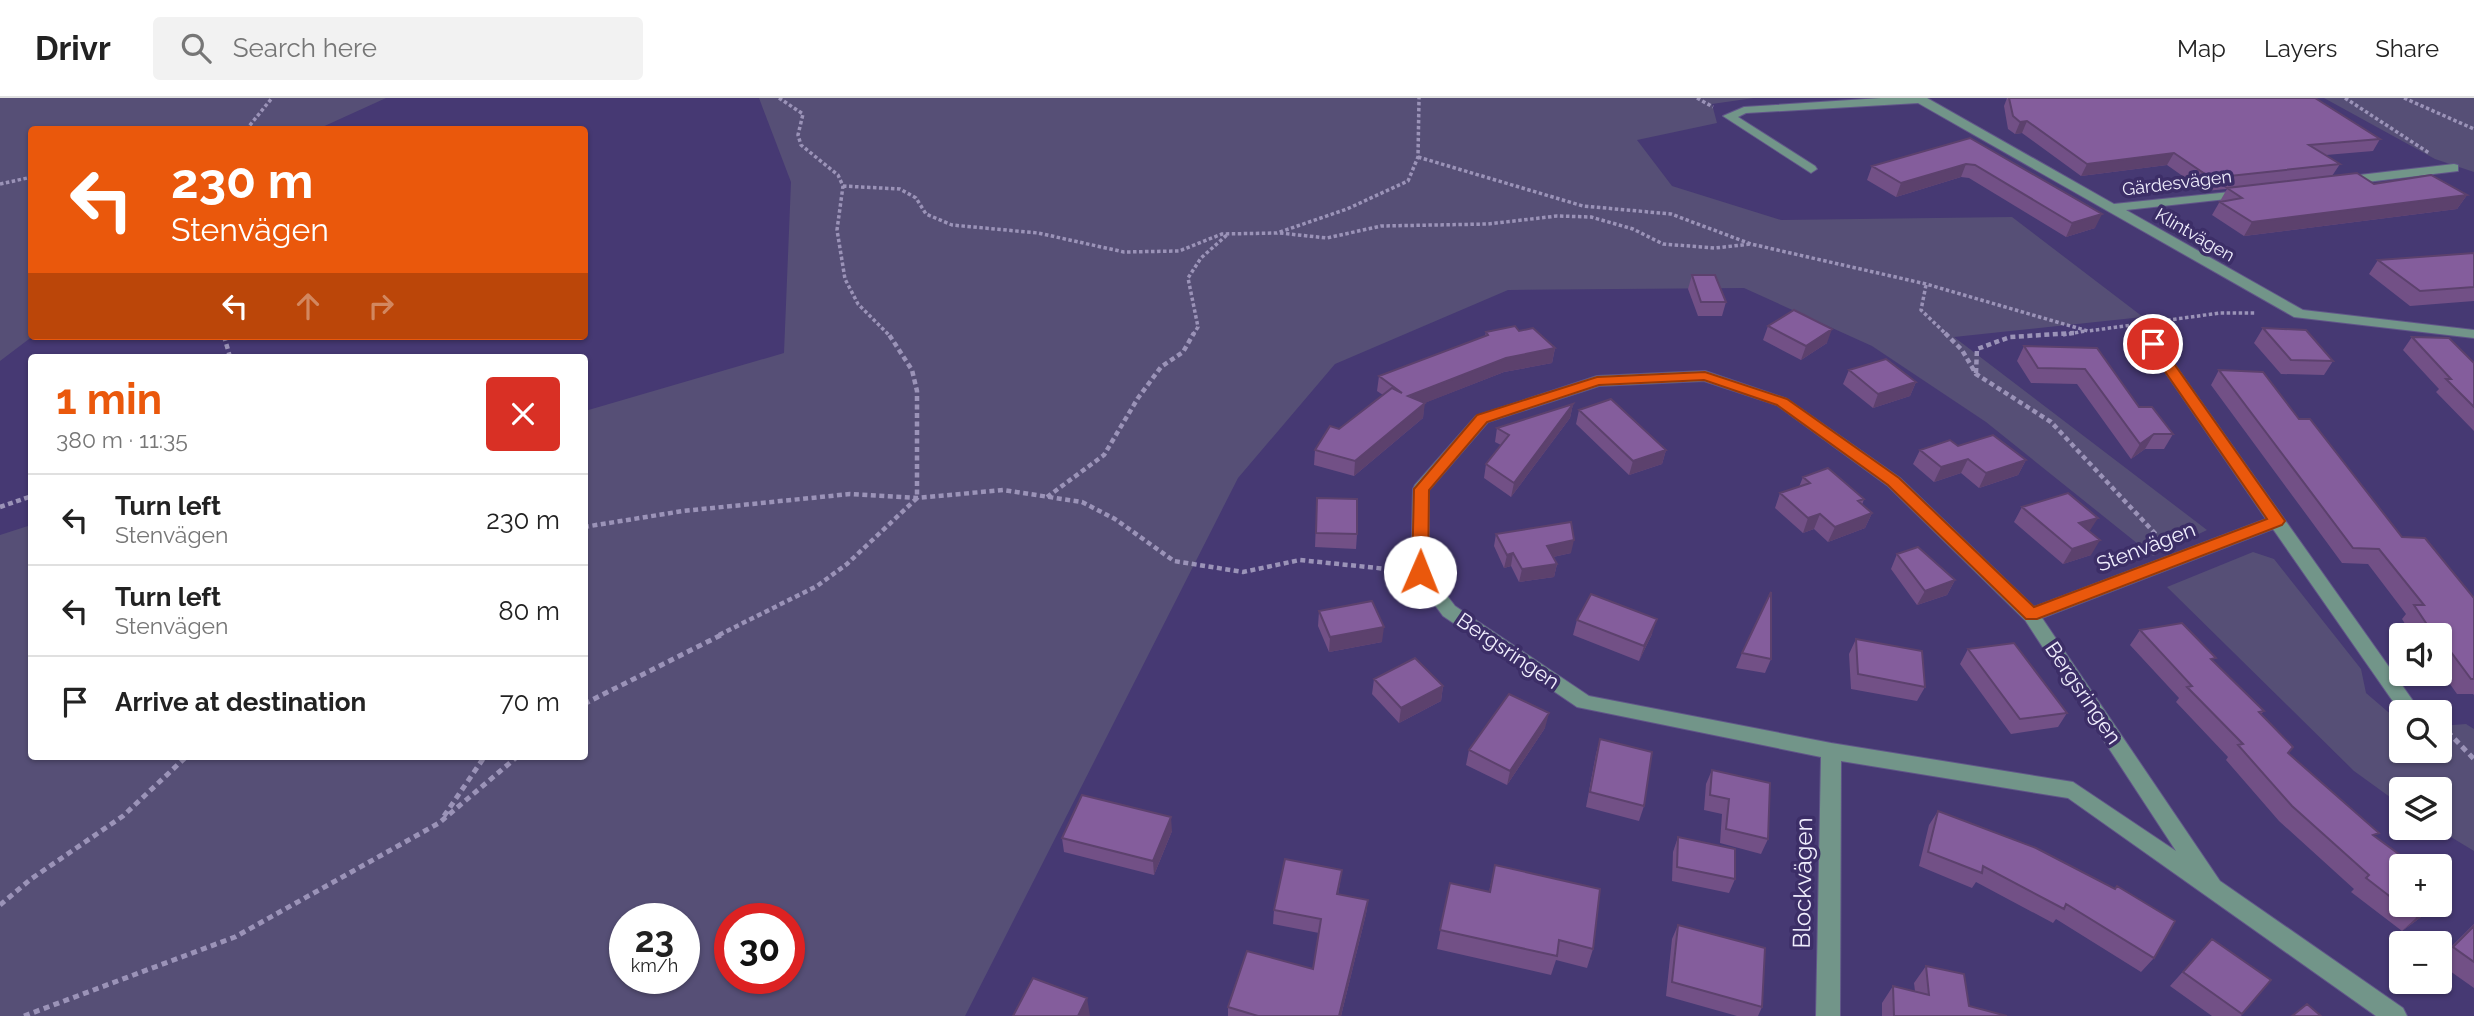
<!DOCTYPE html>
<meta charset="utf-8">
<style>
:root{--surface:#fff;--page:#f2f2f2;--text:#222;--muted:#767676;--line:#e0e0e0;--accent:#ea580c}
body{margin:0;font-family:Raleway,sans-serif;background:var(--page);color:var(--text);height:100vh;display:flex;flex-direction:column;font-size:26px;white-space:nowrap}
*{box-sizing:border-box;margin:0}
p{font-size:23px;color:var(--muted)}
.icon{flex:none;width:38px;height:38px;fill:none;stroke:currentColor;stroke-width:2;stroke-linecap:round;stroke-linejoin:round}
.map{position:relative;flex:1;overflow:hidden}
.panel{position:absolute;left:28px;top:256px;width:560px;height:406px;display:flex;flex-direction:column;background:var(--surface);border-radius:7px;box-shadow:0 2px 5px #0004}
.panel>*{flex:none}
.top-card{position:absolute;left:28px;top:28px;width:560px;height:214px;border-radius:7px;box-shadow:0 2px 5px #0004;background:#ea580c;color:#fff;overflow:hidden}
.tools{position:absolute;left:2389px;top:525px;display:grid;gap:14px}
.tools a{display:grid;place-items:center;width:63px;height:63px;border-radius:7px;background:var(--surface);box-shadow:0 2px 5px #0004;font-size:35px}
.speed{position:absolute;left:609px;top:805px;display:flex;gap:14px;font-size:35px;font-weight:700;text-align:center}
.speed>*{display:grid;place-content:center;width:91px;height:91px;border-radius:50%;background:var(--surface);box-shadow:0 2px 5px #0004;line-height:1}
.speed small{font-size:18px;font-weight:400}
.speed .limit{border:10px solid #d22;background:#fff;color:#111}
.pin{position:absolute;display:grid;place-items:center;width:60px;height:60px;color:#fff;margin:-30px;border:4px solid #fff;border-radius:50%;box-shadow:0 2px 7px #0007}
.me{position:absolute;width:77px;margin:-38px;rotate:1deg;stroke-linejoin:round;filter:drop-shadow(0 0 5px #0008)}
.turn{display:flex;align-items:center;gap:24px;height:147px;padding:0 28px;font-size:32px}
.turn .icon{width:91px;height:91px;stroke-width:2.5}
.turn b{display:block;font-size:49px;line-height:60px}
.lanes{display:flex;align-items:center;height:66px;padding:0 28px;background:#0003;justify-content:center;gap:35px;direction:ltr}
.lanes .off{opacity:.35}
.round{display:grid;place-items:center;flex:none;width:74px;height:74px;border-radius:7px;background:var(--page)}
.head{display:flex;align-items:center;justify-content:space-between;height:119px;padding:0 28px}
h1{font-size:42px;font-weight:700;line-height:52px;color:var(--accent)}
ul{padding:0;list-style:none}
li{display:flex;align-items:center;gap:21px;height:91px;padding:0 28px;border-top:2px solid var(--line)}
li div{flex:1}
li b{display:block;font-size:26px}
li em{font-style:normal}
header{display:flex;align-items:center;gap:42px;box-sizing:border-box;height:98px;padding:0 35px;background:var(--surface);border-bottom:2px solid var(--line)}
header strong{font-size:33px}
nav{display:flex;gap:38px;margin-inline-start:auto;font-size:24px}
.search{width:490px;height:63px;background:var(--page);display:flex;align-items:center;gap:18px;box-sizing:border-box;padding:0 24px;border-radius:7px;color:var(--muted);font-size:26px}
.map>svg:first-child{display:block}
.green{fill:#564f76;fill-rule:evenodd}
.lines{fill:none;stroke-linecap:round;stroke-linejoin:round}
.minor-casing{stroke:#615689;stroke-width:2}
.path-far2{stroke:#9b93b8;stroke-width:3.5;stroke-dasharray:3.5 2.5;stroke-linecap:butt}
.path-far1{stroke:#9b93b8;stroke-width:4.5;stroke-dasharray:5 3.5;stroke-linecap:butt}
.path{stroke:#9b93b8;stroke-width:5;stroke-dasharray:6 4.5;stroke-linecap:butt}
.minor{fill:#729589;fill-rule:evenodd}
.wall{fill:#725086}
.shaded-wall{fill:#5c416d}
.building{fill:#845d9c;stroke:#5c416d;stroke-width:2}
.route{fill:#ea580c;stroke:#983908;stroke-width:2}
.labels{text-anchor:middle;stroke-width:7;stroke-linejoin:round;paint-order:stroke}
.far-street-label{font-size:18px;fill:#f0eefd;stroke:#3c2e67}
.street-label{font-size:21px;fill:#f0eefd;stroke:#3c2e67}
.near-street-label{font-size:24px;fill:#f0eefd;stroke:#3c2e67}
</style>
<header>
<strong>Drivr</strong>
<div class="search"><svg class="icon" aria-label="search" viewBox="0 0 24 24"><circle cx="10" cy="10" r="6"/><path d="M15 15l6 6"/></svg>Search here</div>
<nav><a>Map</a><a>Layers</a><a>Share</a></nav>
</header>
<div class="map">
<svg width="2474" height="918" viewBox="0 0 2474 918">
<rect width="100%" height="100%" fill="#463973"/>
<path class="green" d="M0,0h386l-68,31 -286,1 1,206 -33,25z
M759,0h995l-42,6 5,19 -80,17 35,46 109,34 231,-3 131,100 -189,20 253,193 -54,26 -167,-134 -114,-76 -128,-58 -236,2 -173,74 -97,114 -273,538h-965v-481l31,-10 1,231h552l1,-345 199,-58 7,-171zM625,821h59v59h-59zM730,821h59v59h-59z
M2324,0h150v74l-39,-13z
M2253,454l21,7 87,110 5,24 35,30v28h39v-25l26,-2 8,5v122l-38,-23h4v-39h-39v16l-47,-34 -187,-184z"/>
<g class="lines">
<defs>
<path id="minor" d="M1881,0h46l187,106 135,-14v6l-4,1 -119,13 177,100 171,20v8l-180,-21 -376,-214 -172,10 -8,4 77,49 2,3 -6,4 -88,-57 21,-9z
M2454,66l4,1v6l-116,14 -6,-4 6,-4z
M2153,242l5,1 258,364 -3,5h-14l-126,-181 -231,89 178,263 183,127 4,8h-31l-308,-218 -227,-37 -1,255h-24l5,-259 -244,-50 -134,-91 -29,-39 -3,-4 2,-84 2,-4 61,-69 121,-40 108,-5 82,28 113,79 134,129 232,-88 -120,-175zM1704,283l73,24 111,81 137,134 151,231 -103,-69 -242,-39 -242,-47 -134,-90 -26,-34v-82l59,-68 111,-36z"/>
</defs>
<use href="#minor" class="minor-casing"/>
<path class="path-far2" d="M779,0l24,16 -5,21 3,10 37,30 5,11 -6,44 8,49 13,25 31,31
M1697,0l16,9
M2345,0l84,55
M2404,0l70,31
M246,32l26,-32
M1418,59l165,49 88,8 80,30 175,40 162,47 132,-18h36
M0,86l32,-7
M843,88l57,3 16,9 10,16 26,11 86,8 86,19 55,-1 43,-17 55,-1 70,-24 61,-28 10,-24 1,-59
M1280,135l47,5 54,-12 107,-2 69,-8 34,1 42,12 30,15 52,4 36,-4
M1926,187l-5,25 26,25
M1193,237l5,-8 -10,-49 13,-20 27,-24
M2063,237l22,-4"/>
<path class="path-far1" d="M1945,235l17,17 14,24 75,48 113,121
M224,238l6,21
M1976,275l1,-24 33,-12 64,-4
M1047,399l57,-42 34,-57 23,-31 22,-15 11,-19
M0,409l32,-11
M584,429l99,-16 167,-17 67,4 86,-8 79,12 33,17 59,42 69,11 57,-12 97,10
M719,537l98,-49 30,-22 70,-66v-107l-5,-21 -24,-37"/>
<path class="path" d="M584,606l139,-70
M2440,626l34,35
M444,718l41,-60
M0,807l31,-26 92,-63 64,-60
M24,918l211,-79 204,-114 79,-67"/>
<use href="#minor" class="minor"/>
</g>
<path class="wall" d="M2007,0h308l65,41 -7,12 -47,4 14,9 -8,12 42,8 93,11 -10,14 -213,27 -32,-21 15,-26 -23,2 -37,-26 -86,11 -59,-43 -7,1 -7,-5 -4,-23z
M1970,40l125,90 -29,9 -97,-59 -8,-1 -65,20 -29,-17 5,-14z
M2474,155v48l-64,5 -41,-32 9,-14z
M1692,177l34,27 -4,14h-24l-10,-27z
M1768,228l59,17 -26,17 -38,-20z
M2263,230l70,33 -9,14 -43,-1 -27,-31z
M1519,233l36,17 -3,15 -48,9 -80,31 -1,15 -69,58 -40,-11 1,-15 24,-21 44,-34 -6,-4 2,-15 106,-40 1,-4z
M2412,239l62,26v68l-38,-39 3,-3 -36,-39z
M2024,248l73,2 42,59 34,27 -9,15h-19l-14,10 -54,-75 -46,-1 -14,-22z
M1849,272l67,12 -6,14 -37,12 -30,-24z
M2219,272l80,49 103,118 72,61v97l-1,-1h-16l-17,-24v-35h-28l-10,-16 4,-5 -38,-50 -26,-1 -131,-178z
M1573,306l-3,14 -59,79 -27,-19 2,-14 15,-19 -6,-3 2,-14z
M1579,312l87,40 -4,14 -33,11 -53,-51z
M1958,348l68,14 -8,15 -39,13 -18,-15 -27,9 -21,-18 7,-14z
M1803,379l61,22 -2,6 10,8 -7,15 -37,14 -14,-13 -11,4 -28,-25 5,-15 19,-6z
M1317,400l40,36 -1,15 -41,-2z
M2022,409l68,25 1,23 -28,9 -49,-42z
M1496,436l75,19 -18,4 4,7 -3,13 -35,5 -8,-16 -7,2 -10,-22z
M1897,456l58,26 -8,15 -30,10 -26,-36z
M1319,513l63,31 -53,10 -11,-26z
M1577,522l75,14 -13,27 -66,-26z
M2140,532l73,31 51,50 -3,3 27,39 87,84 60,70 -33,24 -51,-39 3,-3 -75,-68 -53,-61 2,-3 -52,-55 3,-4 -49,-53z
M1856,541l69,48 -8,14 -66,-12 -2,-35z
M1968,551l99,64 -9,14 -47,7 -51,-70z
M1742,555l29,6 -6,14 -29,-5z
M1374,581l69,7 -2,15 -42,22 -27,-29z
M1545,630l-38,57 -41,-20 3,-15z
M1600,641l44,67 -5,15 -53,-14 10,-53z
M1712,672l56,69 -7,15 -41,-11 2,-29 -18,-4 2,-26z
M1938,713l216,147 -13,14 -85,-53 -3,4 -77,-41 -4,6 -53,-22 10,-41z
M1172,733l-18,44 -90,-23 -2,-14z
M1678,739l57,42 -6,14 -57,-12 1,-29z
M1495,767l98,84 -6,19 -31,-8 -5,15 -114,-26 13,-66 39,9z
M1342,772l-4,25 30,5 -2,14 -25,102h-113v-9l85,-38 6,-36 -46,-9 1,-14z
M2474,826v64l-34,-24v-6z
M1678,827l84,82 -4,9h-21l-71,-20 6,-57z
M2212,841l59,41 -30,36h-29l-42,-30z
M1926,868l43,40 38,10h-125v-13l11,-17 22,5 -1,-8z"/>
<path class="shaded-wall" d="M2027,23l-5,12 -7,1 5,-12z
M2174,55l-7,12 -86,11 6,-12z
M1966,66l-5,13 -65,20 5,-14z
M2467,97l-10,14 -213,27 8,-14z
M2102,116l-7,14 -29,9 6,-14z
M1832,231l-5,14 -26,17 5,-14z
M1555,250l-3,15 -48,9 -97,38 1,-14 98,-38z
M1916,284l-6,14 -37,12 5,-14z
M1425,305l-2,15 -69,58 1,-15z
M1573,306l-3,14 -59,79 3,-14z
M2154,336l-9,15 -14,10 9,-15z
M1666,352l-4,14 -33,11 4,-14z
M1968,361l-7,14 -27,9 7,-15z
M2026,362l-8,15 -39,13 7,-15z
M1872,415l-7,15 -37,14 7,-15z
M1820,416l-6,15 -11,4 5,-15z
M2098,420l-9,14 -10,-9z
M1574,442l-3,13 -27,6 3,-13z
M2100,442l-9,15 -28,9 9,-15z
M1513,455l-2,13 -7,2 3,-13z
M1557,466l-3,13 -35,5 3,-13z
M1955,482l-8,15 -30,10 8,-14z
M1657,521l-5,15 -13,27 5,-15z
M1384,529l-2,15 -53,10 1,-15z
M1443,588l-2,15 -42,22 2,-15z
M1549,615l-4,15 -38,57 3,-14z
M1171,719l1,14 -18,44 -1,-14z
M1368,802l-2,14 -25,102h-2z
M2435,807h3l-36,26 15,-14z
M1087,900l3,18h-12z"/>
<path class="building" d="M2009,0h306l65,41 -71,6 31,19 -129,14 -37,-25 -87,11 -60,-43 -7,1 -7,-6z
M1970,40l132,76 -30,9 -97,-58 -9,-1 -65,19 -29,-17z
M2357,75l17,11 57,-9 36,20 -215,27 -32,-20 22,-4 -15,-10z
M2474,155v34l-54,4 -42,-31z
M1692,177h23l11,27h-25z
M1794,212l38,19 -26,17 -38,-20z
M1515,228l4,5 14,-3 22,20 -49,10 -98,38 17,7 -70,58 -40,-11 15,-24 9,3 53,-41 10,5 -23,-17 109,-41 -2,-3z
M2263,230l43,2 27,31 -42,-1z
M2412,239l37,1 25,25v44l-28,-28h5z
M2024,248l73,2 42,59h13l21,27h-19l-14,10 -55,-75 -47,-1z
M1886,261l30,23 -38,12 -29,-24z
M2219,272l44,2 36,47h11l92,118 23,1 49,60v81h-3l-26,-35h-5v-9h-6l-20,-30h10l-45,-56 -26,-1z
M1611,301l55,51 -33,11 -54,-51z
M1573,306l-59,79 -28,-19 23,-29 -12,-7z
M1993,337l33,25 -40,13 -18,-14 -27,8 -21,-17 30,-10 8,6z
M1828,370l36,31 -6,2 14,12 -37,14 -15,-13 -12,4 -28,-25 30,-10 -7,-6z
M2068,395l30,25 -19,5 21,17 -28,9 -50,-42z
M1317,400l40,1v35l-41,-1z
M1571,424l3,18 -27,6 10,18 -35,5 -9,-16 -6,2 -11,-21z
M1918,449l37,33 -30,11 -28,-37z
M1771,494v67l-29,-6z
M1591,496l66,25 -13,27 -67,-26z
M1372,503l12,26 -54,10 -11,-26z
M2182,525l34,35 -5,1 53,52 -5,1 34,35 -5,6 91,80 -6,2 42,31h-14v39l-35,-27 3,-3 -77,-69 -54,-61 5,-1 -56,-57 5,-1 -52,-56z
M1856,541l66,12 3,36 -67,-13z
M2014,545l53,70 -47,6 -52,-70z
M1415,560l28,28 -42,22 -27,-29z
M1509,596l40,19 -39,58 -41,-21z
M1600,641l52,13 -8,54 -54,-14z
M1712,672l58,13 -2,56 -42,-10 3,-30 -19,-4z
M1082,697l89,22 -18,44 -91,-23z
M1938,713l98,37 79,41 2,-3 58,35 -21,37 -88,-54 -2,5 -81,-43 -1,7 -54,-21z
M1678,739l57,12v30l-58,-12z
M1285,761l57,11 -5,24 31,6 -29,116h-81l-30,-9 19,-56 66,18 8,-50 -47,-9z
M1495,767l105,24 -7,60 -34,-9 -2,16 -117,-26 10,-47 40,9z
M2440,786l11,9 -11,8z
M2401,807h34l-18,12z
M1678,827l87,23 -3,59 -90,-25z
M2474,828v36l-21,-15z
M2212,841l59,41 -29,34 -59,-42z
M1926,868l38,8 5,32 38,10h-113l-1,-30 36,9z
M1033,880l54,20 -9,18h-65z
M2307,906l14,12h-29z"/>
<path class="route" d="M2153,242l5,1 127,180 -3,4 -245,94h-11l-138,-134 -111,-80 -73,-25 -105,5 -112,37 -58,68 -1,82 -8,6 -8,-6 2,-83 63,-74 120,-38 108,-5 82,27 112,79 135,129 233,-88 -121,-175z"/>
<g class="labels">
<g class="far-street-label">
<text transform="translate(2177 85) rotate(-7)" y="6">Gärdesvägen</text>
<text transform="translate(2195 137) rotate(30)" y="6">Klintvägen</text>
</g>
<g class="street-label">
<text transform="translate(2146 449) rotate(-21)" y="7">Stenvägen</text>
<text transform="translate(1508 553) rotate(34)" y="7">Bergsringen</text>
<text transform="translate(2083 595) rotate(56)" y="7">Bergsringen</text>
</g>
<g class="near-street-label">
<text transform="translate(1803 785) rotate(-89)" y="8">Blockvägen</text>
</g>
</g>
</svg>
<div class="tools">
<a><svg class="icon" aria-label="sound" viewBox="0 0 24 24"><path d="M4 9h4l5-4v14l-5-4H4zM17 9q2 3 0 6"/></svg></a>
<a><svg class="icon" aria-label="search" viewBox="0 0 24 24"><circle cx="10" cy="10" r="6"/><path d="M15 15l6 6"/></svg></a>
<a><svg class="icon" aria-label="layers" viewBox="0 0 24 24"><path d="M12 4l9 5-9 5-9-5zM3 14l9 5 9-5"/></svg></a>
<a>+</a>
<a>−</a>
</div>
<div class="speed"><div>23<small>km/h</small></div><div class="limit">30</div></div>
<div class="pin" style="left:2153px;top:246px;background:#d93025"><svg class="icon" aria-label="arrive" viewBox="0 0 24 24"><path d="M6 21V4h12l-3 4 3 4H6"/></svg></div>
<svg class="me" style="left:1420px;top:474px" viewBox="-20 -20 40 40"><circle r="19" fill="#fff"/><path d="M0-13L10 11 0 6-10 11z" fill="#ea580c"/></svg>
<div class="top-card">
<div class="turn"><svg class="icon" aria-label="left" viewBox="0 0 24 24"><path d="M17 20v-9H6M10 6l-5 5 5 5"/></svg><div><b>230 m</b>Stenvägen</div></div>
<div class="lanes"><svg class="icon" aria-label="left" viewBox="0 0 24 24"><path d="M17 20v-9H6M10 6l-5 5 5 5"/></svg><svg class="icon off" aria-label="ahead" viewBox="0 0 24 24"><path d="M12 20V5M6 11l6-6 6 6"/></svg><svg class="icon off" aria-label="right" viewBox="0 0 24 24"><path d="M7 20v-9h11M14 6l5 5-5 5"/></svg></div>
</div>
<section class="panel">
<div class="head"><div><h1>1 min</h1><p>380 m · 11:35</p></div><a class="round" style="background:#d93025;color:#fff"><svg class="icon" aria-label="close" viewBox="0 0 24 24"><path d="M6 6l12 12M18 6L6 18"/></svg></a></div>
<ul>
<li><svg class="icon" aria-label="left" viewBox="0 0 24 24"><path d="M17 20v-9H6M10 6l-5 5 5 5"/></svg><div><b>Turn left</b><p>Stenvägen</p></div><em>230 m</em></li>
<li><svg class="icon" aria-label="left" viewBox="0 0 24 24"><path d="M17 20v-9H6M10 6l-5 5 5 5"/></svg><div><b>Turn left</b><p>Stenvägen</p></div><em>80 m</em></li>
<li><svg class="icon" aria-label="arrive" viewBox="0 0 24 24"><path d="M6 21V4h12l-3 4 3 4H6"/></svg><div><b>Arrive at destination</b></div><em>70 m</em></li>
</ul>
</section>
</div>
